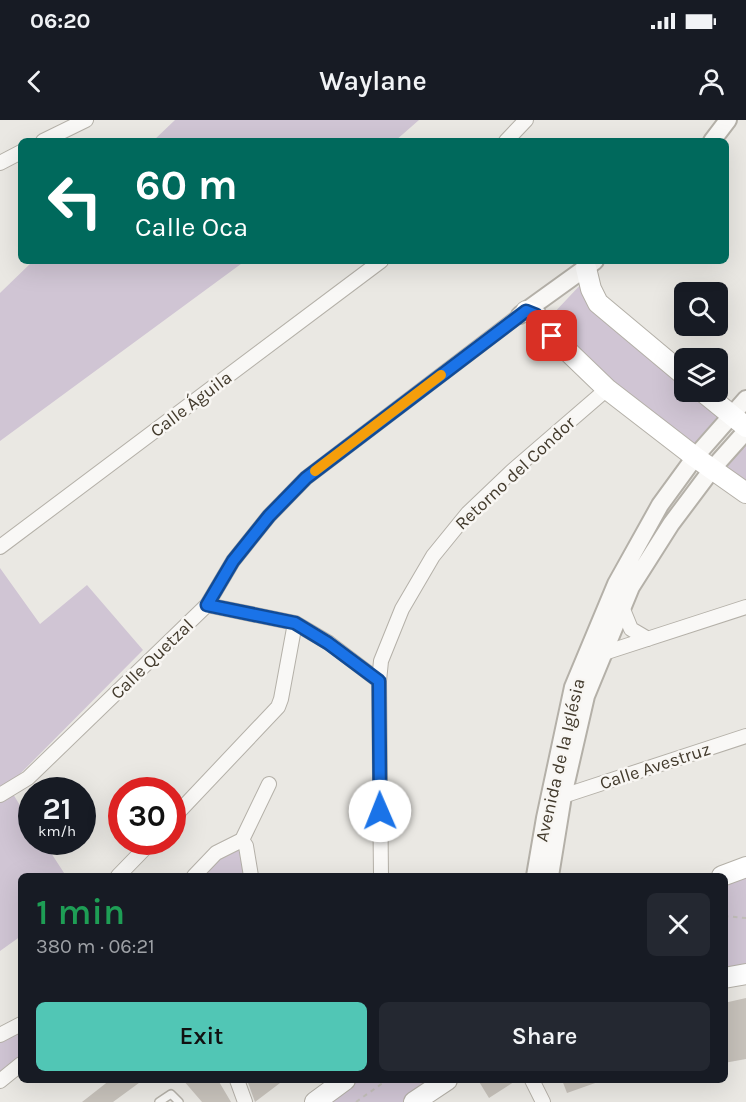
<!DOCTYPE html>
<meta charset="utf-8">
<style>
:root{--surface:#171b24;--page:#242831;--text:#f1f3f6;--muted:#9ea1a6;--accent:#51c6b5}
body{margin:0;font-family:Karla,sans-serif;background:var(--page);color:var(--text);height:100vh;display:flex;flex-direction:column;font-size:22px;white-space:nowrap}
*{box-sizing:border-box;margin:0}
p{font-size:20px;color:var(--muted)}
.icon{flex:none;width:33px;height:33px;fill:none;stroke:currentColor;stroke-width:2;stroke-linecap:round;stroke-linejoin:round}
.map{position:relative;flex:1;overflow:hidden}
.drawer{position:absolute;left:18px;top:753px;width:710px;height:210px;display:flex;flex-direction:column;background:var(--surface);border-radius:9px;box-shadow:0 6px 24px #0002}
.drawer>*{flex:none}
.hud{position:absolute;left:18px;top:18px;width:711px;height:126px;border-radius:9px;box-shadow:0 6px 24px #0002;background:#00695c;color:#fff;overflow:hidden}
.tools{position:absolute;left:674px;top:162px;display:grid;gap:12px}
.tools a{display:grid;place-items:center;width:54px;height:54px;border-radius:9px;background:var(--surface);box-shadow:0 6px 24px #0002;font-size:30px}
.speed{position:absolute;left:18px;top:657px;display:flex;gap:12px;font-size:30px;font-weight:700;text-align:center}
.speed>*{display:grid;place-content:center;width:78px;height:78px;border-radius:50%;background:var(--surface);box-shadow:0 6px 24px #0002;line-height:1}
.speed small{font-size:15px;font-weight:400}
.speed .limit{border:9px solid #d22;background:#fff;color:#111}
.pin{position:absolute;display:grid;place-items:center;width:51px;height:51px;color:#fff;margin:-26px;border-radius:12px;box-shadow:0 3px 9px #0006}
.me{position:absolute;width:66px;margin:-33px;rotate:359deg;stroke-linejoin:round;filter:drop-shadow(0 0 4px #0008)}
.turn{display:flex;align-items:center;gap:21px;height:126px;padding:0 18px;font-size:27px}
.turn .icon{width:78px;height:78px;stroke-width:2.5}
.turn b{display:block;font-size:42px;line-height:51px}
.round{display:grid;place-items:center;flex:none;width:63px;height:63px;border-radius:9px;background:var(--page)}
.summary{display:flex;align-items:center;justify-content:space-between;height:102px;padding:0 18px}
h1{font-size:36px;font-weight:600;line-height:45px;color:#1e9e55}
.button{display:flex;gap:12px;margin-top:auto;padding:12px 18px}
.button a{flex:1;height:69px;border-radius:9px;background:var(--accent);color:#111;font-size:24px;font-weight:600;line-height:69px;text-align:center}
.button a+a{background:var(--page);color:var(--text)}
.status{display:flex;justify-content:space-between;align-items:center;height:42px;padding:0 30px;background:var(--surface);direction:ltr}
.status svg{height:16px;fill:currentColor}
header{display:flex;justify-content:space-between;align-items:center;height:78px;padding:0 18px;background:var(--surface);font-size:27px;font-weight:600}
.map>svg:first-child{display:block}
.green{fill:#d0c5d4}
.building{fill:#c7c2bb}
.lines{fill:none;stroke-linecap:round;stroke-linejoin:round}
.service-casing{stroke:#b4b0a8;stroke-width:10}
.minor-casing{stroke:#b4b0a8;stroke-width:16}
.tertiary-casing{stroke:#b4b0a8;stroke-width:20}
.secondary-casing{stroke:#b4b0a8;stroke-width:22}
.path{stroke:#c2bfb9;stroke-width:2;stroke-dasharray:4.5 4.5;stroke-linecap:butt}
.service{stroke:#f9f8f6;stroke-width:7}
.minor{stroke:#f9f8f6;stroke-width:14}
.tertiary{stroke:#f9f8f6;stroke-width:16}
.secondary{stroke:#fff;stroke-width:20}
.route-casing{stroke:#114b97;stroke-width:15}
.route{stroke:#1a73e8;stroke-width:10}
.slow{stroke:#f59e0b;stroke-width:10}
.labels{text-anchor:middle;stroke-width:5;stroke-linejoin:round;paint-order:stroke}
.street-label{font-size:18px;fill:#423a2c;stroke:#f8f6f3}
</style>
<div class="status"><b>06:20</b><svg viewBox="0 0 49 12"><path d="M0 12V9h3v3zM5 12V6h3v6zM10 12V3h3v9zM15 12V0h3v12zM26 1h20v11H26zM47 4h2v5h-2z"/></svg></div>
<header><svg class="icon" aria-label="back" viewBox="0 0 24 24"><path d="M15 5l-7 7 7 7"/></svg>Waylane<svg class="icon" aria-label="person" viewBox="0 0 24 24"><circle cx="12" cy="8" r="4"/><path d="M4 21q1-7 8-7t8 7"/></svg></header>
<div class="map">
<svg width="746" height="982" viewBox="0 0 746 982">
<rect width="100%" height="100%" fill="#eae8e3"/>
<path class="green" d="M175,0h244l-24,21h-242z
M33,141h212l-245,180v-148z
M584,161l100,102v9h11l31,23 -31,38 -86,-65 -59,-65 1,-7z
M746,314v56l-30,-22z
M0,448l40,56 47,-39 56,65 -135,136 23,37 1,19h12l22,34h-45v60l-21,15z
M241,721l8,35h-53z
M746,751v99l-21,4v-94z
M21,906v36l-21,17v-43z
M349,960h93l-32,22h-92z"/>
<path class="building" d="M746,878v61l-22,4v-60z
M110,960h33l-30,22h-31z
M183,960h35l13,22h-29z
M247,960h37l-29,22z
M478,960h39l-28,18z
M562,960h36v2l-31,11z"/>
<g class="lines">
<defs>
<path id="service" d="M159,982l12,-8 8,8"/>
<path id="minor" d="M43,21l43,-21
M506,21l20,-21
M0,43l21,-11
M0,427l381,-286
M207,485l88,18 34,20 50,38
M622,487l9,22 17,10
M604,533l142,-46
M0,675l28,-17 179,-173 26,-44 36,-45 37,-38 214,-163
M563,676l183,-60
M172,699l106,-112 3,-8 14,-76
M242,720l27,-56
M242,720l4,6 5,30
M118,756l33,-34
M194,756l22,-23 26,-13
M381,756l-2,-195 2,-20 21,-52 31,-53 35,-43 43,-41 96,-83
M0,915l21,-11
M237,960l8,22
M532,960l11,22
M0,961l21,-17"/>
<path id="tertiary" d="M712,21l16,-21
M520,195l75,-54
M535,756l10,-58 28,-131 43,-103 44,-79 35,-48 51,-58
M550,756l13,-80 23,-100 45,-109 40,-63 42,-56 33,-37"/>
<path id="secondary" d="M586,148l5,21 7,14 86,72
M526,191l10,4 16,21 55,53 88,68 51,36
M703,272l43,35
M722,756l24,-9
M724,858l22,-4
M315,982l30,-22
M414,982l33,-22"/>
</defs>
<use href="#service" class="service-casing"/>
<use href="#minor" class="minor-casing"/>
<use href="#tertiary" class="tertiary-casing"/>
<use href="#secondary" class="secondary-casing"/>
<path class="path" d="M724,796l22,2
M356,982l31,-22"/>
<use href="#service" class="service"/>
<use href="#minor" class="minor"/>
<use href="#tertiary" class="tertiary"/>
<use href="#secondary" class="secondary"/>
</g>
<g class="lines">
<defs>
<path id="route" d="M380,691l-1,-130 -51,-38 -33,-20 -88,-18 26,-44 36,-45 37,-38 220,-167 10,4 16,21"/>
</defs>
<use href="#route" class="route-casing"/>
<use href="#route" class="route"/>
<path class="slow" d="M315,351l126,-96"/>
</g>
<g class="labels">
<g class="street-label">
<text transform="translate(191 284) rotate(-37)" y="6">Calle Águila</text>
<text transform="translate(515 353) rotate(-43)" y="6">Retorno del Condor</text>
<text transform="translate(152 539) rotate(-44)" y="6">Calle Quetzal</text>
<text transform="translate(560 640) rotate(-77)" y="6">Avenida de la Iglésia</text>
<text transform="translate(655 646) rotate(-18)" y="6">Calle Avestruz</text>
</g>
</g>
</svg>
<div class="tools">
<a><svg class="icon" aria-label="search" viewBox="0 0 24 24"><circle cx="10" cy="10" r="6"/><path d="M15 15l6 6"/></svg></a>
<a><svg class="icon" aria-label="layers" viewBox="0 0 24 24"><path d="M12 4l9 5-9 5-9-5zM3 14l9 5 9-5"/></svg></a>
</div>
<div class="speed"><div>21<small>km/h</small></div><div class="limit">30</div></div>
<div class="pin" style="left:552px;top:216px;background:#d93025"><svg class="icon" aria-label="arrive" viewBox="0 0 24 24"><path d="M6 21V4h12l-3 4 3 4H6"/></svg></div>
<svg class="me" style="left:380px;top:691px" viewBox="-20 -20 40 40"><circle r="19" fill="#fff"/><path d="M0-13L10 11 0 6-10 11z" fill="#1a73e8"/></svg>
<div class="hud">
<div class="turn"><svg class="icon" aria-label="left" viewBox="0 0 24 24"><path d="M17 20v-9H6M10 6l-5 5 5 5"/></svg><div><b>60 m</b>Calle Oca</div></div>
</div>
<section class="drawer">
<div class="summary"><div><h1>1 min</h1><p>380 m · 06:21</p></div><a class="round"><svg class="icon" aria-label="close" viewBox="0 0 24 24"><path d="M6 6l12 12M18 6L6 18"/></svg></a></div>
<div class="button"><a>Exit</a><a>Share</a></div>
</section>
</div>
